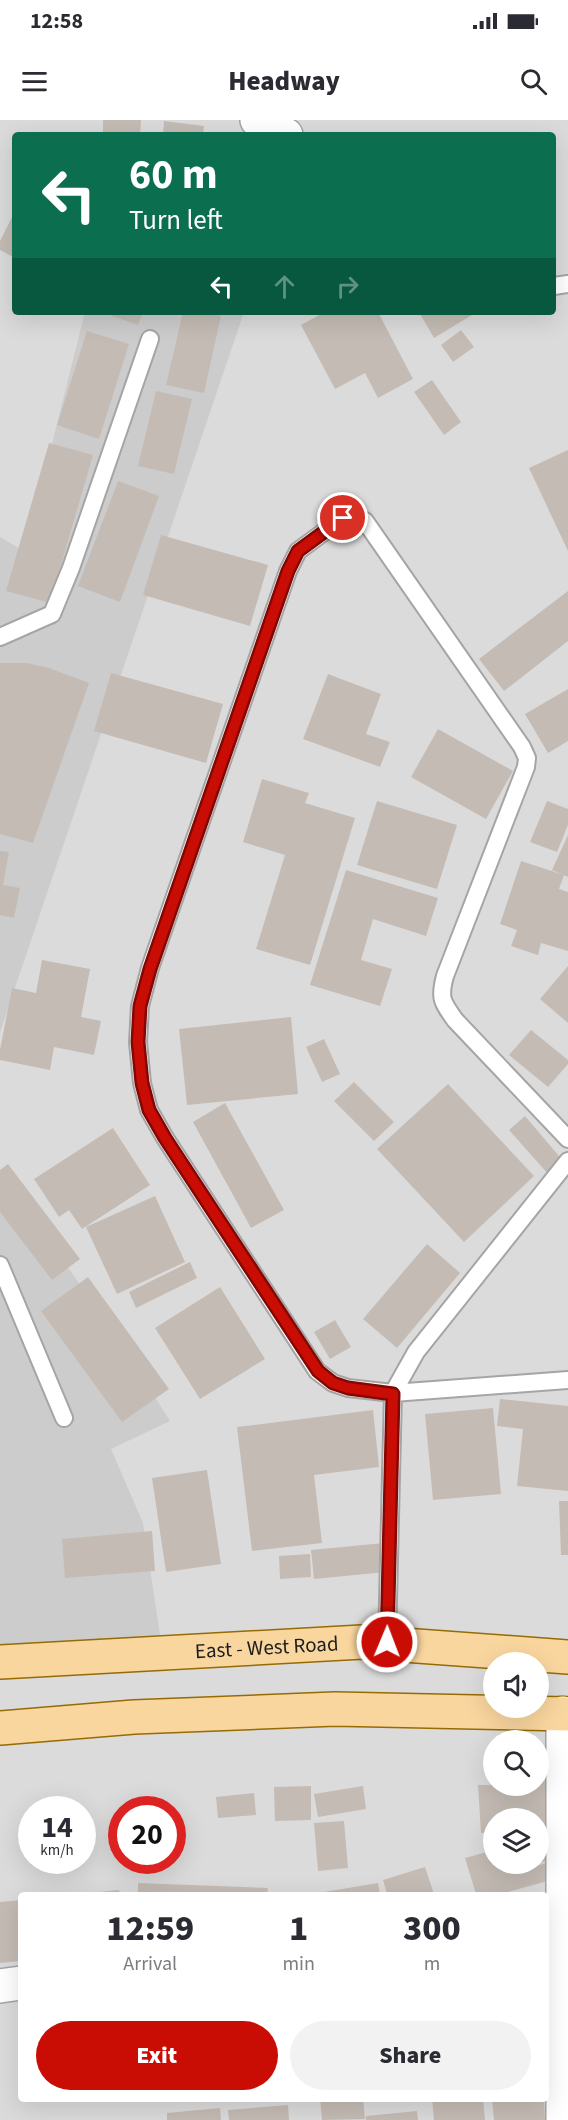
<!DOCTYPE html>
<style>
:root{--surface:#fff;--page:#f2f2f3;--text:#2b2b33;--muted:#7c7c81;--accent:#c90c04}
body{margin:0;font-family:"Source Sans 3",sans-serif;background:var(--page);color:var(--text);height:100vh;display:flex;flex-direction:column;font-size:22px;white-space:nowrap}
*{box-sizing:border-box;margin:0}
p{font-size:20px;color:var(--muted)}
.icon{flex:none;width:33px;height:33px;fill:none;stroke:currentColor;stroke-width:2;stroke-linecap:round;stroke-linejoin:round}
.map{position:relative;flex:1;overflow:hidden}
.side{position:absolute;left:18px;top:1772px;width:531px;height:210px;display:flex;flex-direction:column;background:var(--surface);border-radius:6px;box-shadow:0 6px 24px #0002}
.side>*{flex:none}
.guide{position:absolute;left:12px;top:12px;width:544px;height:183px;border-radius:6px;box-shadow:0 6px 24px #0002;background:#0b6e4f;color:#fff;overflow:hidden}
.buttons{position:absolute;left:483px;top:1532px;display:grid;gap:12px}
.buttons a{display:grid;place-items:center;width:66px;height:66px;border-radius:50%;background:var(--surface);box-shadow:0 6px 24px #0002;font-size:30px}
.speed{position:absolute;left:18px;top:1676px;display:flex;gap:12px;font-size:30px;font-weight:700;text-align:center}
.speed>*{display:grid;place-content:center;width:78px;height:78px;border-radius:50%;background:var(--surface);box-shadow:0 6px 24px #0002;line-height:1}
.speed small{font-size:15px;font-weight:400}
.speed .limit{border:9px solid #d22;background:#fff;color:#111}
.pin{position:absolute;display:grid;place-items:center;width:51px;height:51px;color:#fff;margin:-26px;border:3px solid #fff;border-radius:50%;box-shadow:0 2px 6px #0007}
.me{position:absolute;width:66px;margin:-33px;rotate:1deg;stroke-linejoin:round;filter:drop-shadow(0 0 4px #0008)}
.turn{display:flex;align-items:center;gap:21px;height:126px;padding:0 18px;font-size:27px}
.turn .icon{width:78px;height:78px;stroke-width:2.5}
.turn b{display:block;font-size:42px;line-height:51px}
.lanes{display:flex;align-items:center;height:57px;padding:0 18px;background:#0003;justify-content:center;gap:30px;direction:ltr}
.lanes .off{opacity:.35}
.eta{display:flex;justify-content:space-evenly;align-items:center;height:102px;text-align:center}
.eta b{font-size:36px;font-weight:800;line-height:42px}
.action{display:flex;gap:12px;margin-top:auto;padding:12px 18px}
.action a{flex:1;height:69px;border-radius:36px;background:var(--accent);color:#fff;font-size:24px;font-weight:800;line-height:69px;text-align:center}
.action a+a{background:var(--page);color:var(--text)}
.status{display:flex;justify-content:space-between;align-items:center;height:42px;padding:0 30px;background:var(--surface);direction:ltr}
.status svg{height:16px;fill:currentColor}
header{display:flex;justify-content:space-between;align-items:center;height:78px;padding:0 18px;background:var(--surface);font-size:27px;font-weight:800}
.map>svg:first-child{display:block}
.residential{fill:#dcdbdb;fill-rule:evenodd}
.religious{fill:#ccc}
.building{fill:#c4bcb4}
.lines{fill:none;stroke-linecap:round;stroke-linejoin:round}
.lane-casing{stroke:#a5a5a5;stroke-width:20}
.street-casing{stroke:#a5a5a5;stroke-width:36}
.primary-casing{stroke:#966b03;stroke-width:36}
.lane{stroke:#fff;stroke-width:16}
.street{stroke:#fff;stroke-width:33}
.primary{stroke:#fad69f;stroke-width:33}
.route-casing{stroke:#830803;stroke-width:15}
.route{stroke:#c90c04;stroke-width:10}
.labels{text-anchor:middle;stroke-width:4.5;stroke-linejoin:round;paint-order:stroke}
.street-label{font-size:21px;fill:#1e1e1e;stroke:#fff}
</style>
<div class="status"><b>12:58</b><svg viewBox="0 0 49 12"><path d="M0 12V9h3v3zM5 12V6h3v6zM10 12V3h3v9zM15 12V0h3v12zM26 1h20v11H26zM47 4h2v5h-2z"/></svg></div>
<header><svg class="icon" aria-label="menu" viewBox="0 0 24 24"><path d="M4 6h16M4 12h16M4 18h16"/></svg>Headway<svg class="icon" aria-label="search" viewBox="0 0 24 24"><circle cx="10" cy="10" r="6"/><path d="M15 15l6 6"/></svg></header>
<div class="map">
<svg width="568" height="2000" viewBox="0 0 568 2000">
<rect width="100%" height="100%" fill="#efece5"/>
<path class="residential" d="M0,0h568v2000h-568zM15,15h539v177h-539zM494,1542h44v45h-44zM494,1620h44v45h-44zM32,1689h50v51h-50zM122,1689h50v51h-50zM494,1698h44v45h-44zM21,1774h525v204h-525z"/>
<path class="religious" d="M85,192h159l-244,720v-495l25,15z
M0,1051l117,166 53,84 -59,28 32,74 18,118 -161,14z"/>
<path class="building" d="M103,0h38l-1,15h-37z
M164,1l40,5 -1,9h-40z
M15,91v47l-15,-8v-9z
M107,192h36l-5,13 -31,-11z
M183,192h20l18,4 -17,77 -38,-8z
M325,192h53l35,67 -35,19 -13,-25 -30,16 -34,-64z
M419,192h58l-43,26z
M461,210l13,17 -21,15 -12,-17z
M87,211l42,13 -30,95 -42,-14z
M432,260l29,42 -17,13 -30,-43z
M156,271l36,8 -18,75 -36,-8z
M49,323l44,12 -43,148 -44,-12z
M568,330v101l-39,-83z
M118,361l41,15 -39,106 -42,-16z
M161,415l107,30 -18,61 -107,-31z
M568,471v50l-64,50 -25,-32z
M0,543h27l22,5 40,15 -56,160 -33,-9z
M111,553l112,31 -17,59 -112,-32z
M328,554l53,20 -15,40 24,8 -10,25 -77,-28z
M568,569v52l-20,12 -23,-39z
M438,609l75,42 -27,48 -75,-42z
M262,659l47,14 -4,10 50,15 -45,147 -54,-16 29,-94 -42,-13z
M377,681l80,24 -20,64 -80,-24z
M547,681l21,8v16l-11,27 -27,-10z
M568,715v42l-16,-7z
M0,731l9,1 -6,33 17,3 -6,30 -14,-3z
M521,741l43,14 -5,14 9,3v59l-27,-8 -3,12 -27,-9 6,-16 -17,-6z
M346,750l92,28 -12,38 -53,-17 -12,41 31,9 -12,37 -70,-21z
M42,840l48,9 -9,48 20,4 -7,34 -40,-8 -4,23 -50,-10v-10l12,-62 24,5z
M568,846v57l-28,-24z
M291,897l7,77 -111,11 -8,-76z
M531,910l37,30v4l-20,23 -39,-32z
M324,919l16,35 -18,8 -16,-35z
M354,962l40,40 -20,19 -40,-40z
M448,964l86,92 -70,66 -87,-93z
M225,983l59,107 -33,18 -58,-106z
M525,996l39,46 -15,13 -40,-45z
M113,1008l37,57 -68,44 -13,-19 -10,7 -25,-38z
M8,1044l72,95 -28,21 -52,-68v-42z
M155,1076l30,66 -68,32 -31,-67z
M427,1124l33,29 -63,75 -34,-29z
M190,1142l7,16 -61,30 -7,-16z
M88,1157l81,112 -47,33 -81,-111z
M220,1167l45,72 -65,40 -45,-71z
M335,1200l16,27 -21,12 -16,-27z
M500,1279l68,7v85l-51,-5 6,-57 -26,-3z
M493,1288l8,86 -68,6 -8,-86z
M373,1290l6,57 -65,8 8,68 -70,8 -15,-124z
M207,1350l14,94 -55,8 -14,-94z
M559,1381h9v54h-7z
M152,1411l3,40 -90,7 -3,-39z
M384,1423l2,29 -72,7 -3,-29z
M310,1434l1,23 -31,2 -1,-23z
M555,1660l6,80 -23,2v-44h-44v14l-13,1 -3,-48h60v-4z
M311,1666v34l-36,1 -1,-34z
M363,1666l3,23 -48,8 -4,-23z
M254,1673l2,22 -38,3 -2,-21z
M344,1701l4,47 -30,3 -4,-48z
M494,1730v13h27l2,7 30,-9 5,17 -57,16h-25l-11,-36z
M425,1747l9,27h-47l-4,-14z
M138,1763l130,5 -1,6h-129z
M378,1763l2,11h-62v-1z
M119,1770l1,4h-30v-1z
M21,1780v61l-21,2v-61z
M320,1978h43l2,21 -43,1z
M432,1978h51l2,22h-51z
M492,1978h52l1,22h-51z
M288,1985l1,15h-60l-1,-10z
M220,1988l1,12h-54v-7z
M417,1991l1,9h-52v-4z"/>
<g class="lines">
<defs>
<path id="lane" d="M554,166l14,-2
M0,517l52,-23 19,-46 79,-229
M568,1019l-113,-119c-13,-18 -16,-22 -10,-44l81,-209 1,-9 -5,-11 -157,-226 -11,-5 -11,2 -45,33 -10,20 -138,397 -10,38 -2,36 4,41 7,27 16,28 152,233 16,12 15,5 45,5 175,-13
M0,1145l64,153
M387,1522l6,-249 23,-41 152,-191"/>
<path id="street" d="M257,0l29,15
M563,1593v407
M0,1866l21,-3"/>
<g id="primary">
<path id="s1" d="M0,1542l362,-20 206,15"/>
<path d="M0,1608l134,-11 201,-8 233,5"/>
</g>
</defs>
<use href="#lane" class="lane-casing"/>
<use href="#street" class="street-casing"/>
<use href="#primary" class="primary-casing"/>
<use href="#lane" class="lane"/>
<use href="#street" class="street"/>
<use href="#primary" class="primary"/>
</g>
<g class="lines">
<defs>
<path id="route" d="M343,398l-45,33 -10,20 -138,398 -10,37 -2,36 4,41 7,27 16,28 153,233 15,12 15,5 45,6 -6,248"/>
</defs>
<use href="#route" class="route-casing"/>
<use href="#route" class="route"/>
</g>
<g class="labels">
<g class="street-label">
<text dy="7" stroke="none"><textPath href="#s1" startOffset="267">East - West Road</textPath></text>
</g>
</g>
</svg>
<div class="buttons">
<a><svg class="icon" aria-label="sound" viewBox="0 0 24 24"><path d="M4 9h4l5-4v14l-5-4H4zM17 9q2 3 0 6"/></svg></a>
<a><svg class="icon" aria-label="search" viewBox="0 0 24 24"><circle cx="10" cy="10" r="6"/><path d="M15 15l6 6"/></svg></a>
<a><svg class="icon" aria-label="layers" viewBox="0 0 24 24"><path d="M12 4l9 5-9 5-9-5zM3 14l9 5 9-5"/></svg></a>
</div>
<div class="speed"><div>14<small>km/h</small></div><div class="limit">20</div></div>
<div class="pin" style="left:343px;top:398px;background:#d93025"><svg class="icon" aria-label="arrive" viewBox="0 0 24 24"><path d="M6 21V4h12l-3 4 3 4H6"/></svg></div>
<svg class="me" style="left:387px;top:1522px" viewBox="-20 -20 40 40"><circle r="17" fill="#c90c04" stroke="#fff" stroke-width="3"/><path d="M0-11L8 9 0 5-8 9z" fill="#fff"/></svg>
<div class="guide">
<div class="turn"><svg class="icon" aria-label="left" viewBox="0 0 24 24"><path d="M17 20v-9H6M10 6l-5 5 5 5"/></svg><div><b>60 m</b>Turn left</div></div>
<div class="lanes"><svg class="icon" aria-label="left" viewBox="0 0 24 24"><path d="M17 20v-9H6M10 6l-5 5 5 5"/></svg><svg class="icon off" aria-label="ahead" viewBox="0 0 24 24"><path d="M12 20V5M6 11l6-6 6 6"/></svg><svg class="icon off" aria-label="right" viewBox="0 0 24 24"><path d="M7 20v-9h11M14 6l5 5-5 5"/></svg></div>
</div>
<section class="side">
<div class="eta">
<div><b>12:59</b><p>Arrival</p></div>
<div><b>1</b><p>min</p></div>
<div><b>300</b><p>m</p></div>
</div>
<div class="action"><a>Exit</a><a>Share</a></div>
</section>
</div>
